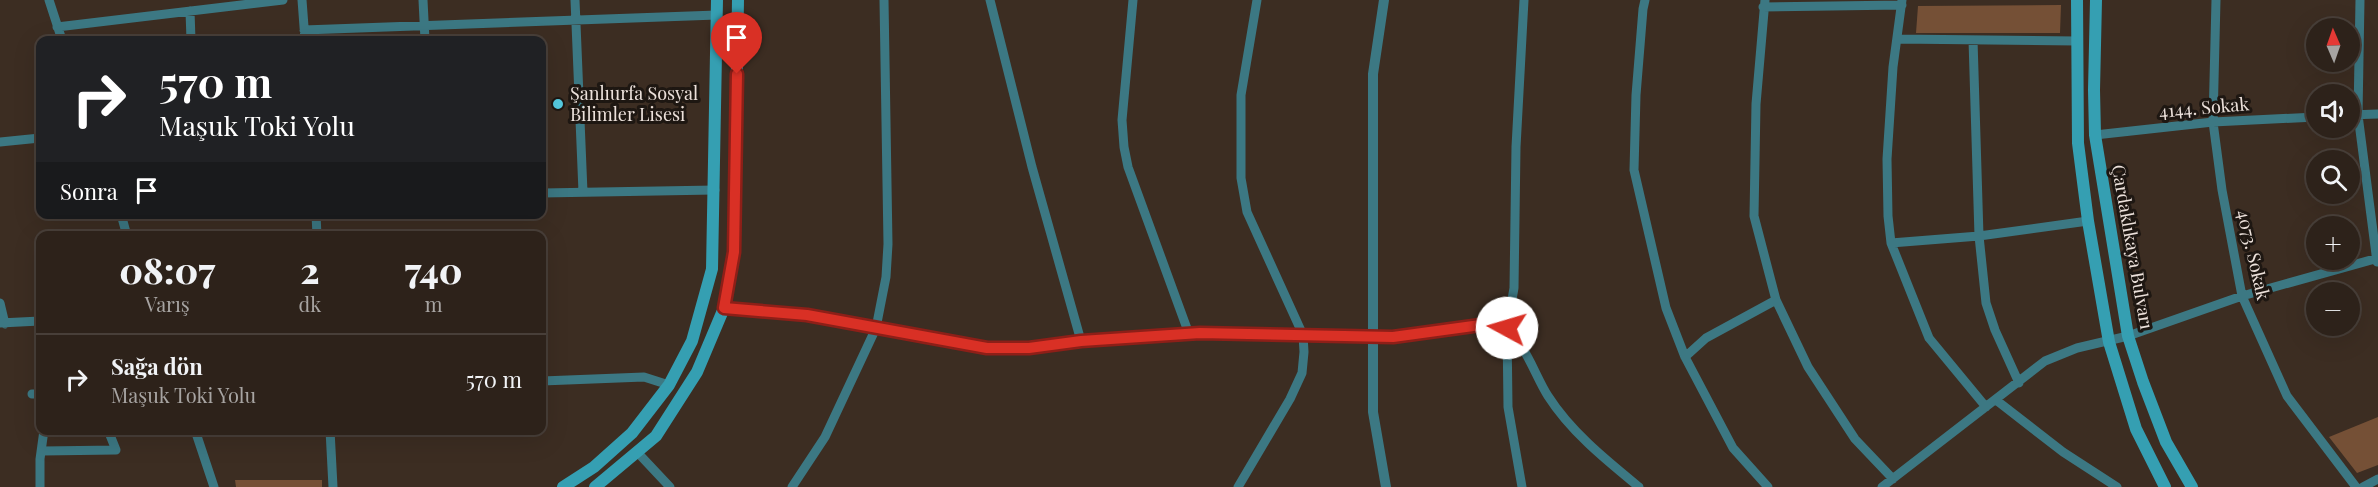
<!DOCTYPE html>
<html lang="tr">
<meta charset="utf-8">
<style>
:root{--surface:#2d221a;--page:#392f27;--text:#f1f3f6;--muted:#a7a4a2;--line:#483f39}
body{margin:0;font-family:"Playfair Display",serif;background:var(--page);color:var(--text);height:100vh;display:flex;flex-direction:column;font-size:22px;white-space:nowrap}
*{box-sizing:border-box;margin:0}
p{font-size:20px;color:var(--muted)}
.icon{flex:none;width:33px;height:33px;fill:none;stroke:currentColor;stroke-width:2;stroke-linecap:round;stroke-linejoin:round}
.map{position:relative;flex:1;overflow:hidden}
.panel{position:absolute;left:36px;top:231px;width:510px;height:204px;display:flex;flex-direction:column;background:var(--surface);border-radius:12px;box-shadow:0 6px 24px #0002,0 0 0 2px var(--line)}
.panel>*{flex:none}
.top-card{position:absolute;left:36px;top:36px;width:510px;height:183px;border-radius:12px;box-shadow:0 6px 24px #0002,0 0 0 2px var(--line);background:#202124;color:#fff;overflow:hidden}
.needle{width:39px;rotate:358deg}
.controls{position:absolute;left:2306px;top:18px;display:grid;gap:12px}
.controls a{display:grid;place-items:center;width:54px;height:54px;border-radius:50%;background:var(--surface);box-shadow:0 6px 24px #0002,0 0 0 2px var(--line);font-size:30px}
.pin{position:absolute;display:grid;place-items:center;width:51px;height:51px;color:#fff;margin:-62px -26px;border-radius:50% 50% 50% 0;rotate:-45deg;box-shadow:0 0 6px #0007}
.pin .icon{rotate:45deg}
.me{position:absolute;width:66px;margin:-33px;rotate:276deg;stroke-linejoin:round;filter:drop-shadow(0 0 4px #0008)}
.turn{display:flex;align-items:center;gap:21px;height:126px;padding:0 24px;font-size:27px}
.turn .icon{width:78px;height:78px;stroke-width:2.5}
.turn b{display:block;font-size:42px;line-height:51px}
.then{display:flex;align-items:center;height:57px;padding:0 24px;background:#0003;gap:12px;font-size:22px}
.eta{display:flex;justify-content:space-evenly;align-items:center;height:102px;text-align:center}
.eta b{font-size:36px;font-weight:800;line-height:42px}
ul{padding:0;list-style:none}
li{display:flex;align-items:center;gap:18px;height:90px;padding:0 24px;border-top:2px solid var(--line)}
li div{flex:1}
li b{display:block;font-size:22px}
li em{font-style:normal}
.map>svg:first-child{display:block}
.green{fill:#755036}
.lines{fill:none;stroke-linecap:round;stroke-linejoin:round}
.minor{stroke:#3c7883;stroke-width:9}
.tertiary{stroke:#3c7883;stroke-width:10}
.secondary{stroke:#359fb2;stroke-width:12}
.route-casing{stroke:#8d1f18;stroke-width:15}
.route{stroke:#d93025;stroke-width:10}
.poi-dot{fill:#55cadf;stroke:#1e1712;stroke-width:2}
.labels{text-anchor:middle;stroke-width:6;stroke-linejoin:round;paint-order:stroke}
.poi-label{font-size:18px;fill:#ece1db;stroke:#1e1712;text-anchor:start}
.street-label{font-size:18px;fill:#ece1db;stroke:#1e1712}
</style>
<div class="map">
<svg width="2378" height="487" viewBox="0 0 2378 487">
<rect width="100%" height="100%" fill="#3c2d22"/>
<path class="green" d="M2061,5l-1,28h-144l2,-27z
M2378,417v48l-21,8 -28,-36z
M235,480h87v7h-86z"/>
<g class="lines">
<path class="minor" d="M49,0l13,40
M302,0l3,40
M423,0l2,40
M575,0l8,192
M990,0l42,167 49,174
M1133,0l-11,120 2,27 4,20 61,167
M1645,0l-2,9 -7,86 -2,75 32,138 19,49 48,91 35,39
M1765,0l-9,104 -2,112 22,84 32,67 47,72 38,40
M1902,0l-9,67 -6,92 1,57 3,27 38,95 57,69
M2216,0l-3,122 9,68 20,106 45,100 69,91
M2360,0l-2,115 19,147
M1763,7l139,-2
M190,11l1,29
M57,27l226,-27
M304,30l413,-15
M1897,39l180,2
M1973,40l6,196 7,67 9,27 24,53
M2349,115l29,-1
M2095,135l118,-13 103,-5
M0,142l40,-4
M542,193l173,-3
M121,214l6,22
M316,214l1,22
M1891,243l88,-7 109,-15
M0,303l5,21
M724,308l83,7 180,33h42l52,-7 119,-8 193,4 102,-14c26,6 39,52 53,73 23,36 58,64 91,91
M0,323l40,-2
M1685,357l21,-19 70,-38
M542,381l102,-4 25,8
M32,394h8
M1996,400l67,52 54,35
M195,430l19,57
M330,430l3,57
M42,451l74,-1 -8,-20
M638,453l32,34
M40,487v-28l4,-29
M792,487l33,-50 51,-109 10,-51 2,-33 -4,-244
M1238,487l52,-88 12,-26 2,-21 -1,-17 -56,-123 -6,-34v-83l16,-95
M1522,487l-14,-80 -1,-79 7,-40 2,-141 8,-147
M1882,487l163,-126 32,-13 51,-12 114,-40 136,-38
M2363,487l15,-8"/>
<path class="tertiary" d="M1384,0l-11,74v338l13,75"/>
<path class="secondary" d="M2077,0l1,143 10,78 21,121 27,87 29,58
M2096,0l-2,90 1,45 33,201 15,46 23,60 26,45
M563,487l31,-20 38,-34 37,-48 23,-44 20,-72 5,-269
M595,487l61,-51 41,-64 27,-64 10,-56 4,-252"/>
</g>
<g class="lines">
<defs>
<path id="route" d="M737,74l-3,178 -10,56 83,7 180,33h42l52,-7 119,-8 193,4 102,-14 12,5"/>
</defs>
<use href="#route" class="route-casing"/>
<use href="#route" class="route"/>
</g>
<circle class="poi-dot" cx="558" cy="104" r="6"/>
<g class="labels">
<g class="poi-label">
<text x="570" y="100">Şanlıurfa Sosyal<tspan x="570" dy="21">Bilimler Lisesi</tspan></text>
</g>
<g class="street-label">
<text transform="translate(2204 108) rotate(-5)" y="6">4144. Sokak</text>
<text transform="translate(2132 247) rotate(80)" y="6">Çardaklıkaya Bulvarı</text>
<text transform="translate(2253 255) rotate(77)" y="6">4073. Sokak</text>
</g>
</g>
</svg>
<div class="controls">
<a><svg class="needle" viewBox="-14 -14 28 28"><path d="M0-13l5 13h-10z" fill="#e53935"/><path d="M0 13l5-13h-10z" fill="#a7a4a2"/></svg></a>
<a><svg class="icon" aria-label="sound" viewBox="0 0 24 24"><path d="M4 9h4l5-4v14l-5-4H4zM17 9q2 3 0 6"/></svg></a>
<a><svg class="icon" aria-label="search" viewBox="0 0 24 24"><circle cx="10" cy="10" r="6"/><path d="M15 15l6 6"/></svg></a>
<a>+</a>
<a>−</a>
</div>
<div class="pin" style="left:737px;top:74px;background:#d93025"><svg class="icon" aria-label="arrive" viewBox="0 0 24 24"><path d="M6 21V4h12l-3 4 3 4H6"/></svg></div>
<svg class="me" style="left:1507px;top:328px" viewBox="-20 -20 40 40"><circle r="19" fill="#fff"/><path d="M0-13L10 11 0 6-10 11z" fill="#d93025"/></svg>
<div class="top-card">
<div class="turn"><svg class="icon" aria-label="right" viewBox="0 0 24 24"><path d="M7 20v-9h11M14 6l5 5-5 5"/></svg><div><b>570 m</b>Maşuk Toki Yolu</div></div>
<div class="then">Sonra<svg class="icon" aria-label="arrive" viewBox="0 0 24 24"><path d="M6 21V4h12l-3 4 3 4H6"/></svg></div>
</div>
<section class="panel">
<div class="eta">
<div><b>08:07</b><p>Varış</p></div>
<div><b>2</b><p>dk</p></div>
<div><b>740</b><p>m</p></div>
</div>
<ul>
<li><svg class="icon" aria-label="right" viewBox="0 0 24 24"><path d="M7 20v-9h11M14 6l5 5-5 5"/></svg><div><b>Sağa dön</b><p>Maşuk Toki Yolu</p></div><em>570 m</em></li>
</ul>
</section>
</div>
